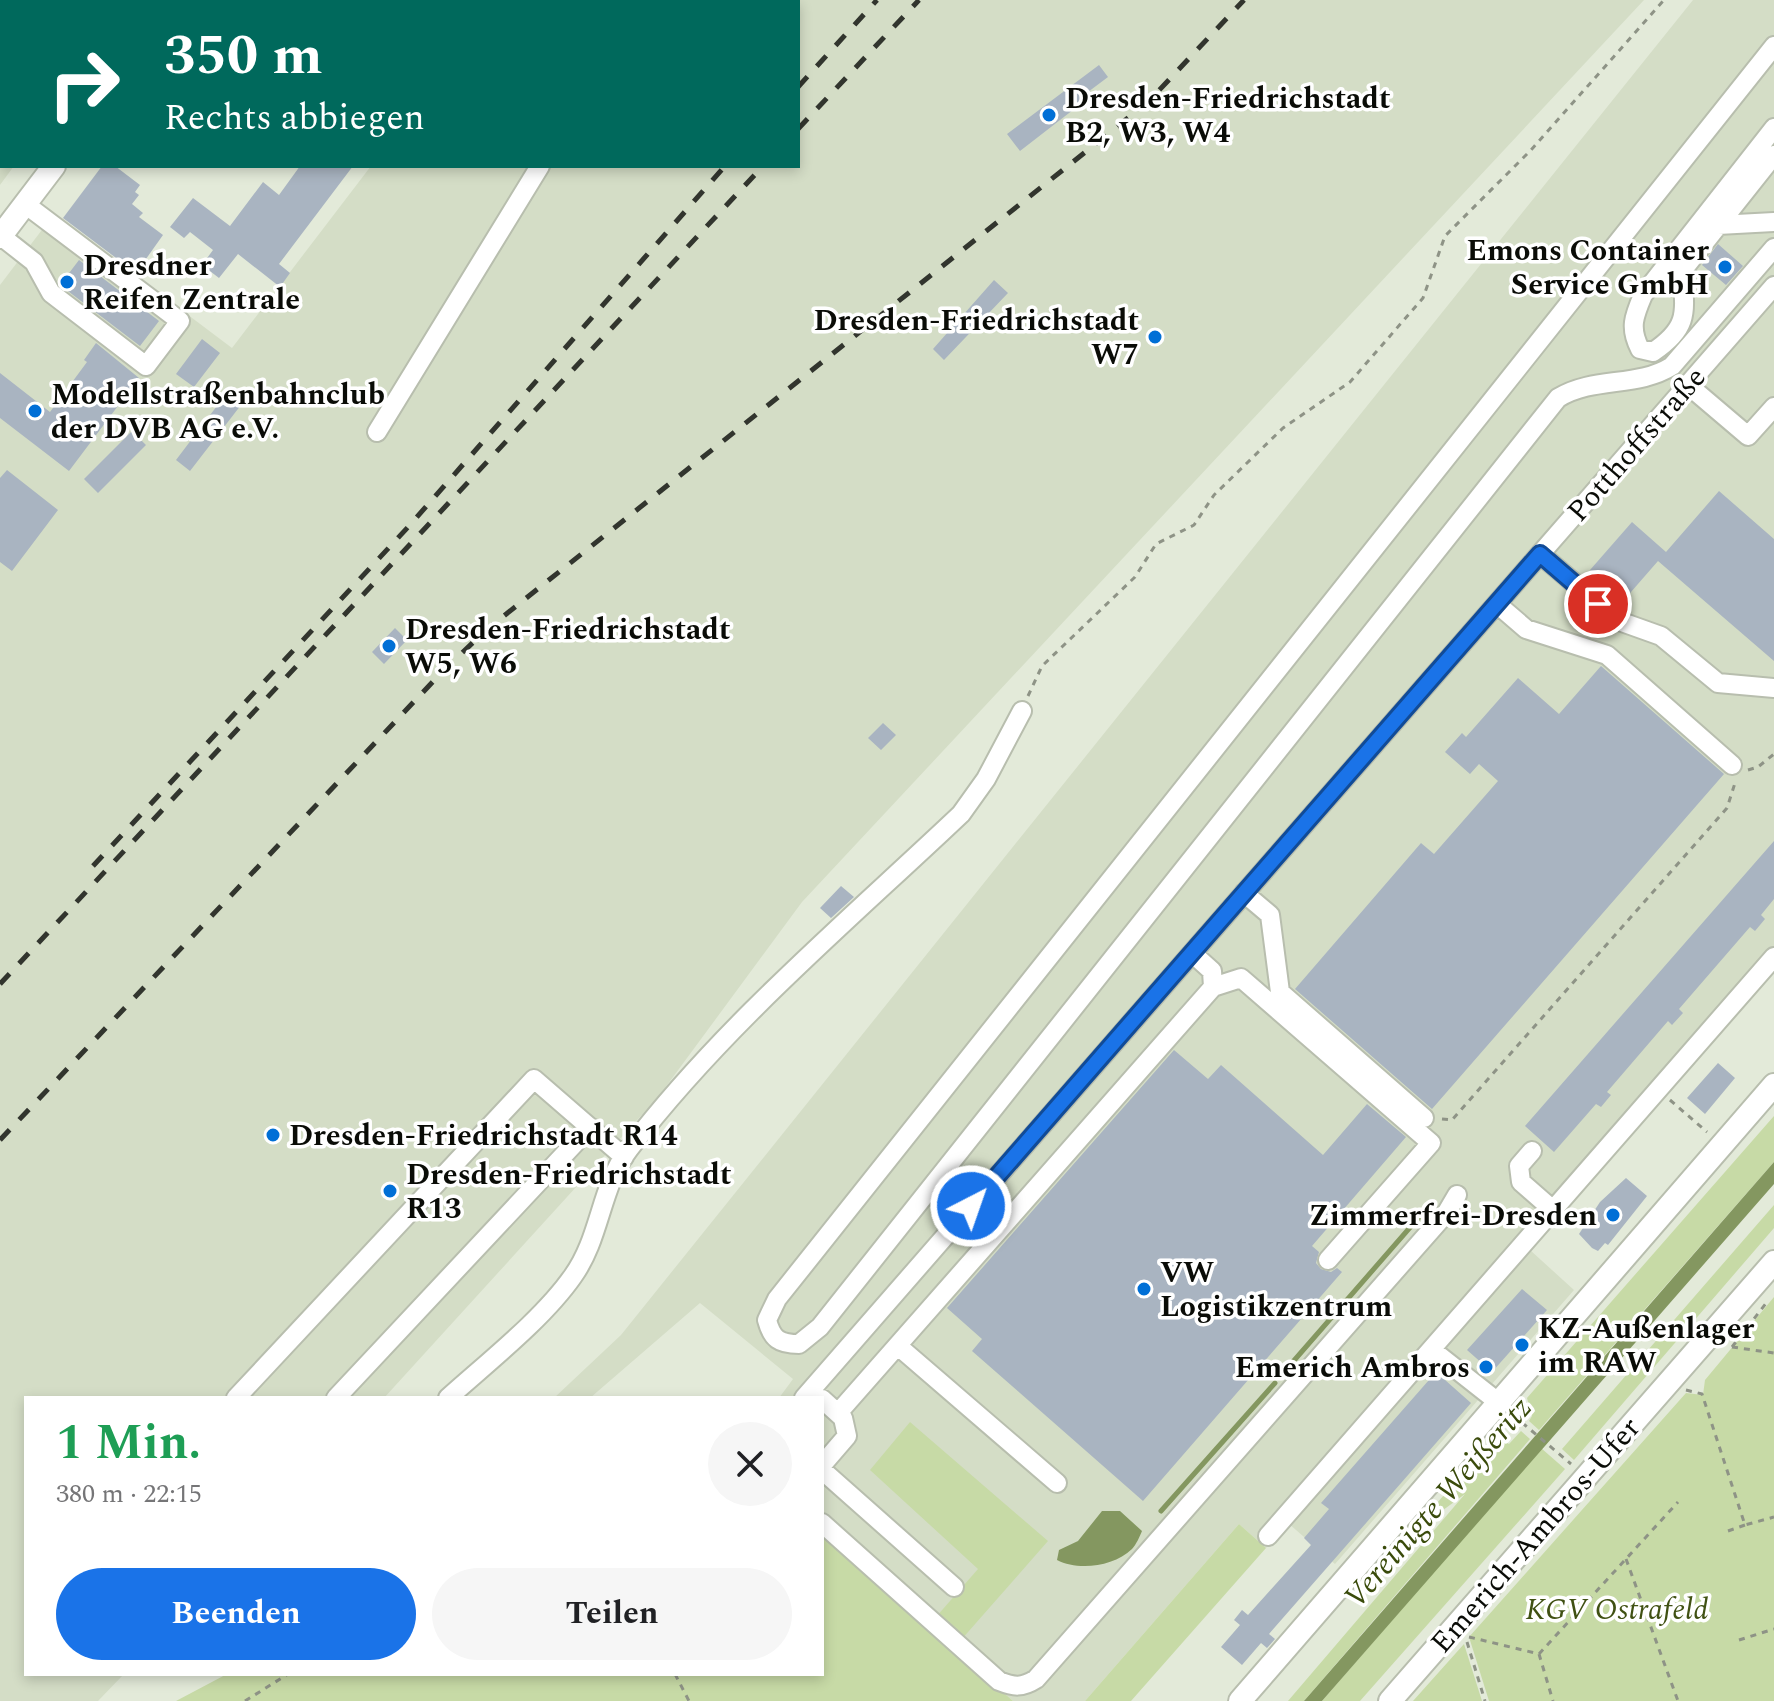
<!DOCTYPE html>
<html lang="de">
<meta charset="utf-8">
<style>
:root{--surface:#fff;--page:#f6f6f6;--text:#202124;--muted:#757577;--accent:#1a73e8}
body{margin:0;font-family:Spectral,serif;background:var(--page);color:var(--text);height:100vh;display:flex;flex-direction:column;font-size:30px;white-space:nowrap}
*{box-sizing:border-box;margin:0}
p{font-size:26px;color:var(--muted)}
.icon{flex:none;width:44px;height:44px;fill:none;stroke:currentColor;stroke-width:2;stroke-linecap:round;stroke-linejoin:round}
.map{position:relative;flex:1;overflow:hidden}
.side{position:absolute;left:24px;top:1396px;width:800px;height:280px;display:flex;flex-direction:column;background:var(--surface);border-radius:0px;box-shadow:0 4px 12px #0003}
.side>*{flex:none}
.hud{position:absolute;left:0px;top:0px;width:800px;height:168px;box-shadow:0 4px 12px #0003;background:#00695c;color:#fff;overflow:hidden}
.pin{position:absolute;display:grid;place-items:center;width:68px;height:68px;color:#fff;margin:-34px;border:4px solid #fff;border-radius:50%;box-shadow:0 2px 8px #0007}
.me{position:absolute;width:88px;margin:-44px;rotate:41deg;stroke-linejoin:round;filter:drop-shadow(0 0 6px #0008)}
.turn{display:flex;align-items:center;gap:28px;height:168px;padding:0 32px;font-size:36px}
.turn .icon{width:104px;height:104px;stroke-width:2.5}
.turn b{display:block;font-size:56px;line-height:68px}
.round{display:grid;place-items:center;flex:none;width:84px;height:84px;border-radius:42px;background:var(--page)}
.summary{display:flex;align-items:center;justify-content:space-between;height:136px;padding:0 32px}
h1{font-size:48px;font-weight:700;line-height:60px;color:#1e9e55}
.primary-button{display:flex;gap:16px;margin-top:auto;padding:16px 32px}
.primary-button a{flex:1;height:92px;border-radius:48px;background:var(--accent);color:#fff;font-size:32px;font-weight:700;line-height:92px;text-align:center}
.primary-button a+a{background:var(--page);color:var(--text)}
.map>svg:first-child{display:block}
.built{fill:#d4ddc6}
.green{fill:#c7daa6}
.water{fill:#849760}
.lines{fill:none;stroke-linecap:round;stroke-linejoin:round}
.stream{stroke:#849760;stroke-width:5}
.building{fill:#a9b4c1}
.minor-casing{stroke:#b8beae;stroke-width:22}
.major-casing{stroke:#b8beae;stroke-width:26}
.path{stroke:#8e9386;stroke-width:3;stroke-dasharray:6 6;stroke-linecap:butt}
.minor{stroke:#fff;stroke-width:18}
.major{stroke:#fff;stroke-width:22}
.rail{stroke:#32352e;stroke-width:5;stroke-dasharray:14 14;stroke-linecap:butt}
.route-casing{stroke:#114b97;stroke-width:20}
.route{stroke:#1a73e8;stroke-width:14}
.poi-dot{fill:#006fd6;stroke:#fff;stroke-width:3}
.labels{text-anchor:middle;stroke-width:7;stroke-linejoin:round;paint-order:stroke}
.poi-label{font-size:30px;font-weight:bold;fill:#0a0c07;stroke:#fff;text-anchor:start}
.street-label{font-size:30px;fill:#0a0c07;stroke:#fff}
.park-label{font-size:30px;font-style:italic;fill:#405113;stroke:#fff}
.water-label{font-size:32px;font-style:italic;fill:#3a4b0b;stroke:#fff}
</style>
<div class="map">
<svg width="1774" height="1701" viewBox="0 0 1774 1701">
<rect width="100%" height="100%" fill="#e3ead9"/>
<path class="built" d="M0,0h141l-139,2v164h12l-14,19z
M496,0h1148l-842,902 -143,194 -275,302h-358v276h98l-26,27h-98v-1416l54,-71 178,134 139,-182h427v-164z
M1693,0h81v972l-244,278 44,40 -239,274 -47,-41 -22,25 -27,-24 -154,177h-72l-191,-169v-134h-43l14,-19 -93,-76 -110,95h-36l67,-63z"/>
<path class="green" d="M1774,1116v46l-235,268 -10,-9 3,-5 -5,-18z
M1774,1205v23l-200,232 -12,-11z
M1774,1297v404h-285l-20,-64 217,-244 17,2 2,-15z
M910,1422l138,119 -87,99 -25,-23 42,-48 -108,-99z
M1521,1431l9,8 -226,262h-16l177,-207 -41,30 -6,1 77,-89 14,8z
M1541,1448l24,21 -205,232h-38z
M1239,1524l27,24 -135,153h-46z
M822,1532l191,169h-837l51,-27h595z
M1464,1644l18,57h-69z"/>
<path class="water" d="M1774,1162v22l-452,517h-18z
M1102,1511h18l22,20c-2,5 -6,14 -10,18 -19,18 -54,22 -75,11l2,-10 19,-9z"/>
<g class="lines">
<path class="stream" d="M1291,1364l129,-148
M1161,1511l114,-128"/>
</g>
<path class="building" d="M1099,65l9,12 -20,15 3,4 -71,55 -13,-17z
M102,166h13l25,19 -5,7 4,3 -7,9 11,9 -4,4 24,18 -27,38 -73,-55z
M300,166h53l-74,98 11,9 -10,14 -42,-33 -19,24 -17,-13 11,-15 -23,-18 -6,6 -14,-11 23,-29 37,28 33,-44 16,13z
M1718,244l25,22 -17,19 -24,-20z
M79,260l80,61 -19,25 -80,-61z
M994,280l14,13 -64,67 -11,-11z
M202,339l18,14 -26,34 -18,-13z
M96,343l43,35 -70,93 -69,-53v-45l50,39 37,-50 -3,-2z
M226,394l15,11 -51,66 -14,-11z
M132,431l14,14 -48,48 -14,-14z
M7,470l51,40 -46,61 -12,-9v-84z
M1719,491l55,48v122l-116,-100 -34,39 -34,-30 42,-48 34,30z
M395,628l12,12 -23,24 -12,-12z
M1601,666l123,108 -292,335 -137,-120 126,-146 13,11 64,-73 -19,-17 -9,10 -25,-22 17,-19 4,4 52,-59 41,36z
M883,723l13,12 -15,15 -13,-12z
M1774,841v58l-13,16 4,4 -10,12 -5,-4 -71,82 4,4 -11,12 -4,-4 -61,71 4,3 -10,12 -5,-3 -42,48 -29,-26z
M841,886l13,11 -23,21 -11,-10z
M1174,1050l34,29 13,-14 102,90 44,-51 39,33 -94,109 7,6 -3,11 5,6 10,3 6,-4 5,4 -199,229 -171,-150 10,-12 -35,-31z
M1718,1063l17,15 -30,36 -18,-16z
M1626,1178l21,18 -39,49 -3,-2 -7,8 -6,-3 -13,-14 21,-32z
M1522,1289l25,21 -55,62 -25,-22z
M1436,1372l35,31 -202,231 6,5 -8,9 -6,-5 -19,22 -21,-18 19,-22 -6,-5 8,-10 6,5 63,-70 -7,-7 25,-29 -8,-6z"/>
<g class="lines">
<defs>
<path id="minor" d="M595,2l1,-2
M657,2l1,-2
M0,34l2,2
M1774,46l-997,1253 -10,21c5,19 12,24 32,24l21,-17 738,-929c36,-22 79,-10 114,-32l102,-118
M1774,128l-131,167c-9,21 -14,33 -3,54l13,3c37,-25 32,-40 29,-81l92,-116
M1718,225l56,-3
M1,236l33,26 17,31 95,73 34,-45 -155,-117
M1688,385l60,51 26,-29
M377,432l163,-266
M1540,554l79,67 42,15 57,47 56,5
M1497,604l29,25 81,26 125,110
M1244,893l26,22 10,77 144,126
M1213,987l28,-9 190,165 -103,117
M1532,1151l-13,15 2,16 32,28
M898,1346l159,137
M1432,1350l66,52
M236,1398l298,-319 90,78
M336,1398l254,-271
M448,1398c40,-36 95,-79 125,-122 28,-39 27,-89 56,-127 95,-124 219,-228 332,-335l25,-35 36,-68
M804,1398l970,-1112
M822,1399l21,19 4,18 -25,29
M838,1413l375,-426 -1,-16 -20,-18
M822,1470l132,117
M822,1523l177,158c15,6 23,7 37,-2l411,-467 10,-17
M1268,1536l506,-579"/>
<path id="major" d="M180,2l1,-2
M0,237l54,-71
M1240,1701l534,-616
M1390,1701l384,-439"/>
</defs>
<use href="#minor" class="minor-casing"/>
<use href="#major" class="major-casing"/>
<path class="path" d="M1028,696l14,-30 93,-89 21,-33 38,-19 20,-30 69,-67 67,-46 73,-84 22,-62 86,-86 133,-150
M1748,770l10,-3 16,-13
M1670,1100l37,32
M1442,1119l10,1 275,-312 8,-25
M1732,1347l35,-45
M1732,1347l42,6
M1686,1390l16,4 43,131 29,-8
M1513,1415l58,49
M1728,1531l17,-6
M1626,1559l52,142
M1469,1637l70,17 139,-152
M1739,1640l35,-11
M1467,1642l18,59
M1539,1654l14,47
M675,1674l14,27
M245,1701l43,-27"/>
<use href="#minor" class="minor"/>
<use href="#major" class="major"/>
<path class="rail" d="M798,87l79,-87
M798,129l121,-129
M93,866l316,-340 316,-360
M0,984l763,-818
M0,1140l442,-468 43,-41 663,-529 96,-102"/>
</g>
<g class="lines">
<defs>
<path id="route" d="M971,1206l569,-652 58,50"/>
</defs>
<use href="#route" class="route-casing"/>
<use href="#route" class="route"/>
</g>
<g class="poi-dot">
<circle cx="1049" cy="115" r="8"/>
<circle cx="1725" cy="267" r="8"/>
<circle cx="67" cy="282" r="8"/>
<circle cx="1155" cy="337" r="8"/>
<circle cx="35" cy="411" r="8"/>
<circle cx="389" cy="646" r="8"/>
<circle cx="273" cy="1135" r="8"/>
<circle cx="390" cy="1191" r="8"/>
<circle cx="1613" cy="1215" r="8"/>
<circle cx="1144" cy="1289" r="8"/>
<circle cx="1522" cy="1345" r="8"/>
<circle cx="1486" cy="1367" r="8"/>
</g>
<g class="labels">
<g class="poi-label">
<text x="1065" y="108">Dresden-Friedrichstadt<tspan x="1065" dy="34">B2, W3, W4</tspan></text>
<text x="1709" y="260" text-anchor="end">Emons Container<tspan x="1709" dy="34">Service GmbH</tspan></text>
<text x="83" y="275">Dresdner<tspan x="83" dy="34">Reifen Zentrale</tspan></text>
<text x="1139" y="330" text-anchor="end">Dresden-Friedrichstadt<tspan x="1139" dy="34">W7</tspan></text>
<text x="51" y="404">Modellstraßenbahnclub<tspan x="51" dy="34">der DVB AG e.V.</tspan></text>
<text x="405" y="639">Dresden-Friedrichstadt<tspan x="405" dy="34">W5, W6</tspan></text>
<text x="289" y="1145">Dresden-Friedrichstadt R14</text>
<text x="406" y="1184">Dresden-Friedrichstadt<tspan x="406" dy="34">R13</tspan></text>
<text x="1597" y="1225" text-anchor="end">Zimmerfrei-Dresden</text>
<text x="1160" y="1282">VW<tspan x="1160" dy="34">Logistikzentrum</tspan></text>
<text x="1538" y="1338">KZ-Außenlager<tspan x="1538" dy="34">im RAW</tspan></text>
<text x="1470" y="1377" text-anchor="end">Emerich Ambros</text>
</g>
<g class="street-label">
<text transform="translate(1636 444) rotate(-49)" y="10">Potthoffstraße</text>
<text transform="translate(1535 1535) rotate(-49)" y="10">Emerich-Ambros-Ufer</text>
</g>
<g class="park-label">
<text x="1617" y="1619">KGV Ostrafeld</text>
</g>
<g class="water-label">
<text transform="translate(1437 1502) rotate(-49)" y="11">Vereinigte Weißeritz</text>
</g>
</g>
</svg>
<div class="pin" style="left:1598px;top:604px;background:#d93025"><svg class="icon" aria-label="arrive" viewBox="0 0 24 24"><path d="M6 21V4h12l-3 4 3 4H6"/></svg></div>
<svg class="me" style="left:971px;top:1206px" viewBox="-20 -20 40 40"><circle r="17" fill="#1a73e8" stroke="#fff" stroke-width="3"/><path d="M0-11L8 9 0 5-8 9z" fill="#fff"/></svg>
<div class="hud">
<div class="turn"><svg class="icon" aria-label="right" viewBox="0 0 24 24"><path d="M7 20v-9h11M14 6l5 5-5 5"/></svg><div><b>350 m</b>Rechts abbiegen</div></div>
</div>
<section class="side">
<div class="summary"><div><h1>1 Min.</h1><p>380 m · 22:15</p></div><a class="round"><svg class="icon" aria-label="close" viewBox="0 0 24 24"><path d="M6 6l12 12M18 6L6 18"/></svg></a></div>
<div class="primary-button"><a>Beenden</a><a>Teilen</a></div>
</section>
</div>
